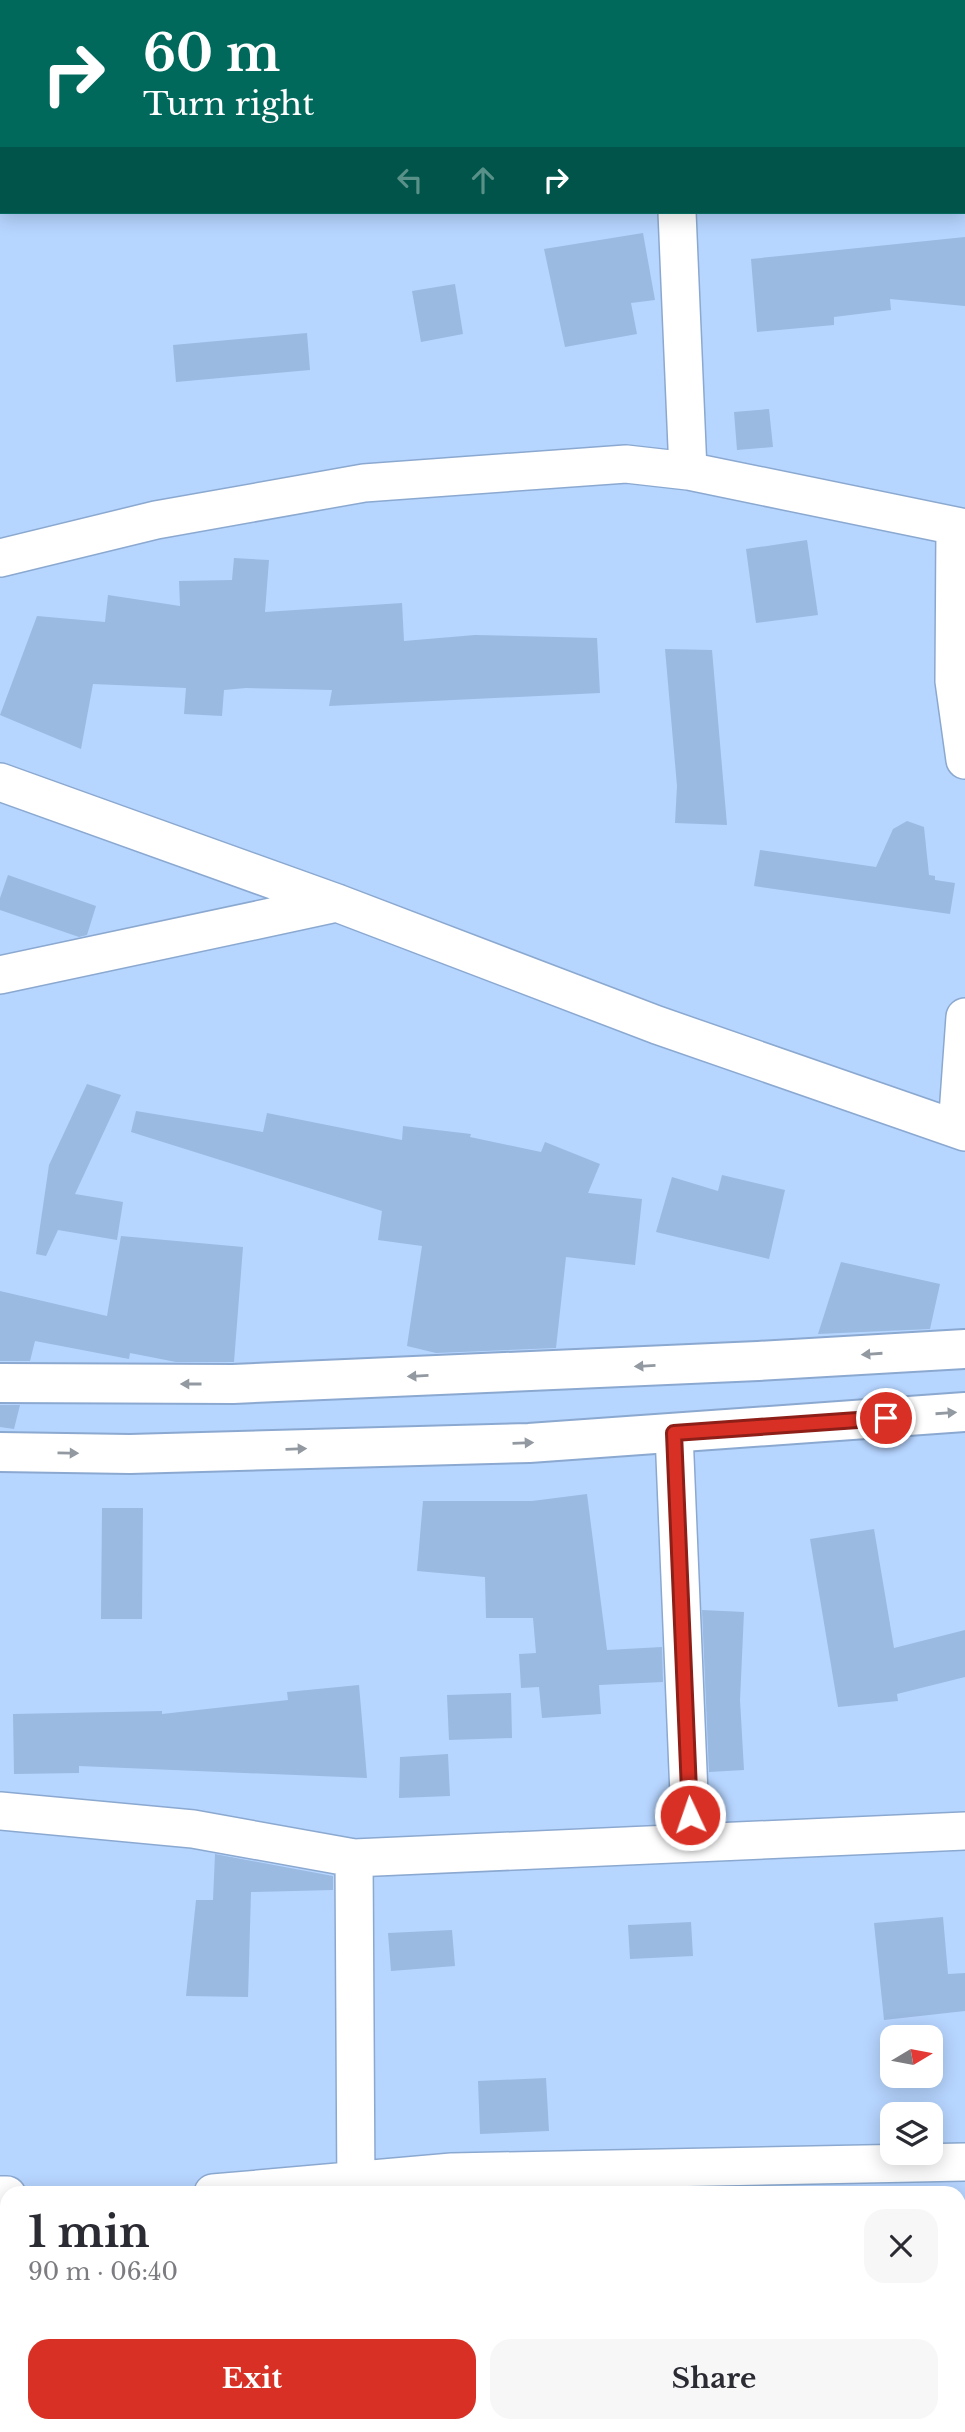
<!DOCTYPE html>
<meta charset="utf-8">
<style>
:root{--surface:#fff;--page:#f7f7f7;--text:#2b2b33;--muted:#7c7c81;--accent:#d93025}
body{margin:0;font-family:"Libre Baskerville",serif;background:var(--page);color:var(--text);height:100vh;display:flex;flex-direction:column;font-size:26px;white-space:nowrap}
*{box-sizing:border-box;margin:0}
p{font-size:23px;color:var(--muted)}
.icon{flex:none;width:38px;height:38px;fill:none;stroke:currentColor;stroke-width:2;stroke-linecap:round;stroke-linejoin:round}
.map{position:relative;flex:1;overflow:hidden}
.sheet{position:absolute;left:0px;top:2186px;width:966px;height:247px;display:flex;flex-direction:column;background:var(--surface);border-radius:21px 21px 0 0;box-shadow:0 4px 18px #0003}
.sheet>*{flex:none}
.top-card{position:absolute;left:0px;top:0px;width:966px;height:214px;box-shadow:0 4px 18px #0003;background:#00695c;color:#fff;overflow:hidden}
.needle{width:46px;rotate:80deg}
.controls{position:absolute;left:880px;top:2025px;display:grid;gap:14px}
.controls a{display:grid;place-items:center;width:63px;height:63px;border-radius:14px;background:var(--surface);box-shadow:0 4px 18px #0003;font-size:35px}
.pin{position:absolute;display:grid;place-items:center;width:60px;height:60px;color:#fff;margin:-30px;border:4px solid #fff;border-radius:50%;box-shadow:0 2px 7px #0007}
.me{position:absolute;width:77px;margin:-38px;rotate:357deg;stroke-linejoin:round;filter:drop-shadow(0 0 5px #0008)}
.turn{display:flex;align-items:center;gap:24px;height:147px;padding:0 28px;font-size:32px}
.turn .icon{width:91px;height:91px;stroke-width:2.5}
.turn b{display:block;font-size:49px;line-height:60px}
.lanes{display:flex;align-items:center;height:66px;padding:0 28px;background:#0003;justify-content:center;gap:35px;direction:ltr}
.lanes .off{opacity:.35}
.round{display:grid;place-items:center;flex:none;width:74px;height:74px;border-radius:21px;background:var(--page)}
.overview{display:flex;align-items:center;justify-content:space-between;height:119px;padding:0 28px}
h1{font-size:42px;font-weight:700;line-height:52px}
.cta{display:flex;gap:14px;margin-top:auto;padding:14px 28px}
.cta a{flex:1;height:80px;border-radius:21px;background:var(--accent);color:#fff;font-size:28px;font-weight:700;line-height:80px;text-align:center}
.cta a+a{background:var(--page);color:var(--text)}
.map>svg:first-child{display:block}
.building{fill:#9bbae2}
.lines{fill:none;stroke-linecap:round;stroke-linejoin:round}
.street-casing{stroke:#8ba9d0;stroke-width:40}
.secondary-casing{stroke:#8ba9d0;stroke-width:42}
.street{stroke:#fff;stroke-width:37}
.secondary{stroke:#fff;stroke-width:38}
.oneway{fill:#9399a1}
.route-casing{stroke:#8d1f18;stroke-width:18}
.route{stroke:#d93025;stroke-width:12}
</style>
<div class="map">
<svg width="965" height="2432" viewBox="0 0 965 2432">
<rect width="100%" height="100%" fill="#b6d5ff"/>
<path class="building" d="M643,233l12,67 -24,3 6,31 -72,13 -21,-98z
M965,237v69l-75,-7 1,11 -57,7v8l-77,7 -6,-73z
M455,284l8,50 -42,8 -9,-51z
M307,333l3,37 -134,12 -3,-37z
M769,409l4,38 -36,3 -3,-38z
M807,540l11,75 -62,8 -10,-74z
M234,558l35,2 -4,52 137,-9 2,38 71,-6 122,3 3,55 -271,13 3,-16 -86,-2 -22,2 -2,26 -38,-2 2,-26 -93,-4 -12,65 -81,-34 37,-99 68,6 3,-27 72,11 -1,-25 53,-1z
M665,649l47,1 15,175 -52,-2 2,-37z
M907,821l17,6 5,48 6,1v4l20,3 -5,31 -196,-28 6,-36 116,17 17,-38z
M8,875l88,31 -9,29 -8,2 -79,-27v-12z
M87,1084l34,11 -46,99 48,8 -6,38 -59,-10 -12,26 -10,-2 13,-89z
M136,1111l127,21 4,-19 135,27 1,-14 68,8 -1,3 71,15 4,-10 55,22 -12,29 54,6 -7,66 -69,-8 -10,91 -120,5 -29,-7 15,-100 -44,-6 4,-29 -251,-79z
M722,1175l63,15 -16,69 -113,-27 16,-55 46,14z
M121,1236l122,11 -9,115h-58l-46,-9 -1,6 -94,-18 -5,20h-30v-70l107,25z
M841,1262l99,22 -10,45 -112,5z
M0,1405h20l-6,24 -14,-2z
M587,1494l20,156 55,-3 1,35 -64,3 2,29 -59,4 -3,-31 -18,1 -2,-34 17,-1 -3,-35h-47l-1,-41 -68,-6 6,-70h109z
M102,1508h41l-1,111h-41z
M874,1529l20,119 71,-18v47l-68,17 1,7 -60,6 -28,-168z
M702,1610l42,2 -4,88 4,70 -35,2z
M359,1685l8,93 -288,-12v7l-65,1 -1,-60 149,-3v3l126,-14 -1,-8z
M511,1693l1,45 -63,2 -2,-45z
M448,1754l2,42 -51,2 1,-41z
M215,1854l118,22v14l-82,2 -3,105 -62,-1 10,-96h17z
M943,1917l5,57 17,-1v38l-81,9 -10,-97z
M691,1922l2,34 -63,3 -2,-34z
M452,1930l3,36 -64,5 -3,-38z
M546,2078l3,53 -69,3 -2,-53z"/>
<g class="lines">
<defs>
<path id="street" d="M241,2l4,-2
M0,112l2,-1
M964,113h1
M677,212l11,259
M955,528l-1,153 11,79
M0,558l156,-38 208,-37 262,-19 62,7 277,57
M0,782l337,121 320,122 308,107
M0,975l337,-72
M957,1129l8,-112
M674,1433l17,410
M0,1811l193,18 161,29 611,-27
M354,1858l2,335
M213,2193l239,-21 513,-10
M0,2195h7
M384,2426l1,6
M729,2426l1,6"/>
<path id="secondary" d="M0,1383l233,1 525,-23 207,-12
M0,1452l130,2 399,-11 436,-31"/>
</defs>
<use href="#street" class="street-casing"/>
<use href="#secondary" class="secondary-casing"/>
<use href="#street" class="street"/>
<use href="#secondary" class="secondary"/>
</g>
<defs><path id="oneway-solid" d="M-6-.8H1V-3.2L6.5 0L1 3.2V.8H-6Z" transform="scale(1.75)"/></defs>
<g class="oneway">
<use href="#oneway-solid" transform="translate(872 1354) rotate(176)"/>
<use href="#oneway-solid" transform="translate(645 1366) rotate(177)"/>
<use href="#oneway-solid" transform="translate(418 1376) rotate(177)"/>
<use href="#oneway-solid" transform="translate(191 1384) rotate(-180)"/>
<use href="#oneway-solid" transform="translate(946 1413) rotate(-4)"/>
<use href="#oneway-solid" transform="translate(523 1443) rotate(-2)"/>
<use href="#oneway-solid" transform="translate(296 1449) rotate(-2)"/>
<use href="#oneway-solid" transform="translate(68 1453) rotate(1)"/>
</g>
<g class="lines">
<defs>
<path id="route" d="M690,1815l-16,-382 212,-15"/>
</defs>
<use href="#route" class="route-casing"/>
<use href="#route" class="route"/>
</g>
</svg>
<div class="controls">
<a><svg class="needle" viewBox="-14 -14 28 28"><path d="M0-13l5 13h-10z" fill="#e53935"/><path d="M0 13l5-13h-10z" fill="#7c7c81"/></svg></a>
<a><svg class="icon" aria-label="layers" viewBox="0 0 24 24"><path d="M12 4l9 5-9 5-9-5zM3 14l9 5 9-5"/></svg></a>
</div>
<div class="pin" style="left:886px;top:1418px;background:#d93025"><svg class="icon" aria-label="arrive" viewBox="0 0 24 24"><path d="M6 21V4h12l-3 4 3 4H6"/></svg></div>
<svg class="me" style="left:690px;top:1815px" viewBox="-20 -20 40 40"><circle r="17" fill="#d93025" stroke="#fff" stroke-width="3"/><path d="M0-11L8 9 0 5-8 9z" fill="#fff"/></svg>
<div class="top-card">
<div class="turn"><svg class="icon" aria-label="right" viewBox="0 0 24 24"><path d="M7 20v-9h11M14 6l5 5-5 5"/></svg><div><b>60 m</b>Turn right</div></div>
<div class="lanes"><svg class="icon off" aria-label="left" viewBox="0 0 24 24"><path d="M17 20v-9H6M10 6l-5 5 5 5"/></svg><svg class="icon off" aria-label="ahead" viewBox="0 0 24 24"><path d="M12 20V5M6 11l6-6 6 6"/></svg><svg class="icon" aria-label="right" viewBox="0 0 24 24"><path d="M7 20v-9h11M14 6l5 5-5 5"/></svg></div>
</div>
<section class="sheet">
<div class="overview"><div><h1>1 min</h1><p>90 m · 06:40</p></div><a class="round"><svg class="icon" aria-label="close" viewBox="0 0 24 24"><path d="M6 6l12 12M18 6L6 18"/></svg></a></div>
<div class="cta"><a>Exit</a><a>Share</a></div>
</section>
</div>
